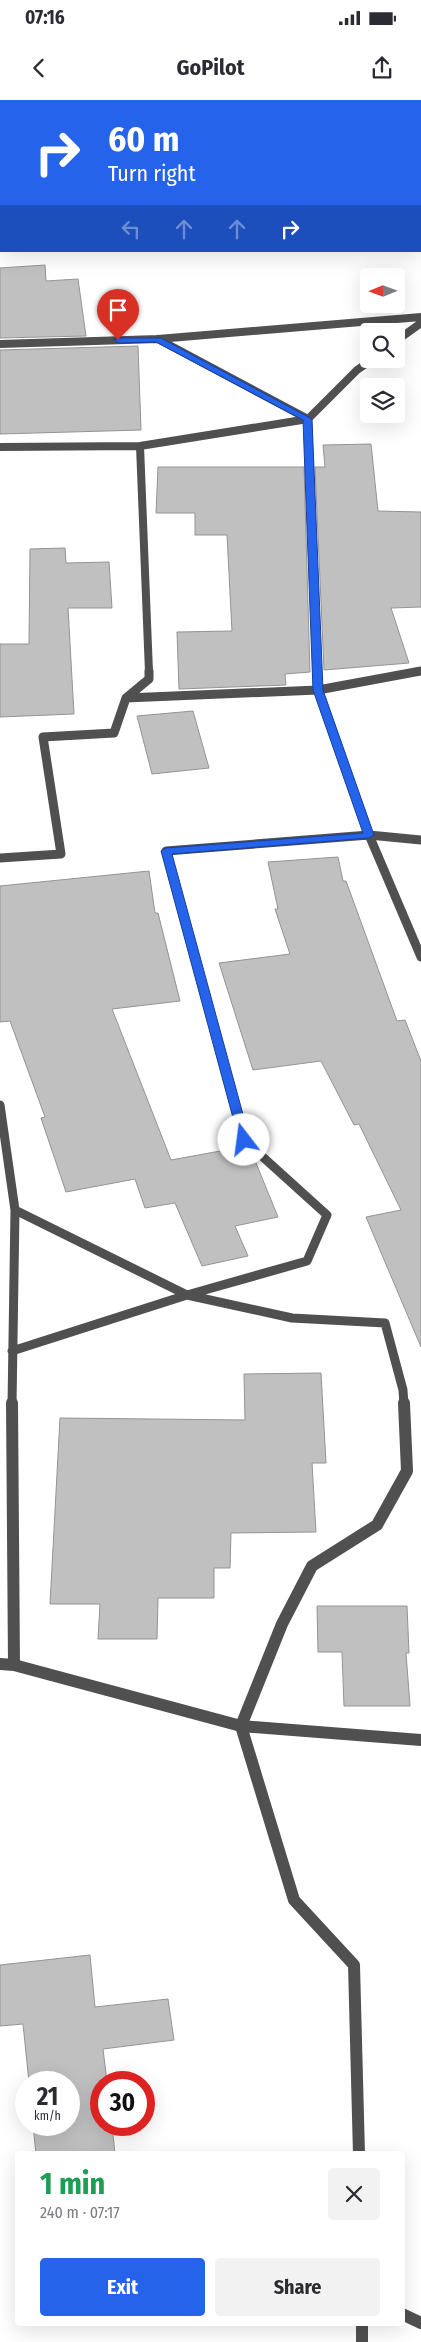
<!DOCTYPE html>
<meta charset="utf-8">
<style>
:root{--surface:#fff;--page:#f2f2f3;--text:#2b2b33;--muted:#7c7c81;--accent:#2563eb}
body{margin:0;font-family:"Fira Sans Condensed",sans-serif;background:var(--page);color:var(--text);height:100vh;display:flex;flex-direction:column;font-size:19px;white-space:nowrap}
*{box-sizing:border-box;margin:0}
p{font-size:16px;color:var(--muted)}
.icon{flex:none;width:28px;height:28px;fill:none;stroke:currentColor;stroke-width:2;stroke-linecap:round;stroke-linejoin:round}
.map{position:relative;flex:1;overflow:hidden}
.side{position:absolute;left:15px;top:2051px;width:390px;height:175px;display:flex;flex-direction:column;background:var(--surface);border-radius:5px;box-shadow:0 5px 20px #0002}
.side>*{flex:none}
.hud{position:absolute;left:0px;top:0px;width:421px;height:152px;box-shadow:0 5px 20px #0002;background:#2563eb;color:#fff;overflow:hidden}
.needle{width:32px;rotate:269deg}
.buttons{position:absolute;left:360px;top:168px;display:grid;gap:10px}
.buttons a{display:grid;place-items:center;width:45px;height:45px;border-radius:5px;background:var(--surface);box-shadow:0 5px 20px #0002;font-size:25px}
.speed{position:absolute;left:15px;top:1971px;display:flex;gap:10px;font-size:25px;font-weight:700;text-align:center}
.speed>*{display:grid;place-content:center;width:65px;height:65px;border-radius:50%;background:var(--surface);box-shadow:0 5px 20px #0002;line-height:1}
.speed small{font-size:12px;font-weight:400}
.speed .limit{border:8px solid #d22;background:#fff;color:#111}
.pin{position:absolute;display:grid;place-items:center;width:42px;height:42px;color:#fff;margin:-51px -21px;border-radius:50% 50% 50% 0;rotate:-45deg;box-shadow:0 0 5px #0007}
.pin .icon{rotate:45deg}
.me{position:absolute;width:55px;margin:-28px;rotate:345deg;stroke-linejoin:round;filter:drop-shadow(0 0 4px #0008)}
.turn{display:flex;align-items:center;gap:18px;height:105px;padding:0 25px;font-size:22px}
.turn .icon{width:65px;height:65px;stroke-width:2.5}
.turn b{display:block;font-size:35px;line-height:42px}
.lanes{display:flex;align-items:center;height:48px;padding:0 25px;background:#0003;justify-content:center;gap:25px;direction:ltr}
.lanes .off{opacity:.35}
.round{display:grid;place-items:center;flex:none;width:52px;height:52px;border-radius:5px;background:var(--page)}
.head{display:flex;align-items:center;justify-content:space-between;height:85px;padding:0 25px}
h1{font-size:30px;font-weight:700;line-height:38px;color:#1e9e55}
.primary-button{display:flex;gap:10px;margin-top:auto;padding:10px 25px}
.primary-button a{flex:1;height:58px;border-radius:5px;background:var(--accent);color:#fff;font-size:20px;font-weight:700;line-height:58px;text-align:center}
.primary-button a+a{background:var(--page);color:var(--text)}
.status{display:flex;justify-content:space-between;align-items:center;height:35px;padding:0 25px;background:var(--surface);direction:ltr}
.status svg{height:14px;fill:currentColor}
header{display:flex;justify-content:space-between;align-items:center;height:65px;padding:0 25px;background:var(--surface);font-size:22px;font-weight:700}
.map>svg:first-child{display:block}
.building{fill:#c0c0c0;stroke:#949494}
.lines{fill:none;stroke-linecap:round;stroke-linejoin:round}
.minor-far2{stroke:#505050;stroke-width:8}
.minor-far1{stroke:#505050;stroke-width:9}
.minor{stroke:#505050;stroke-width:12}
.route{fill:#2563eb;stroke:#184099}
</style>
<div class="status"><b>07:16</b><svg viewBox="0 0 49 12"><path d="M0 12V9h3v3zM5 12V6h3v6zM10 12V3h3v9zM15 12V0h3v12zM26 1h20v11H26zM47 4h2v5h-2z"/></svg></div>
<header><svg class="icon" aria-label="back" viewBox="0 0 24 24"><path d="M15 5l-7 7 7 7"/></svg>GoPilot<svg class="icon" aria-label="share" viewBox="0 0 24 24"><path d="M12 15V3M7 8l5-5 5 5M5 13v7h14v-7"/></svg></header>
<div class="map">
<svg width="421" height="2242" viewBox="0 0 421 2242">
<rect width="100%" height="100%" fill="#fff"/>
<path class="building" d="M45,165l1,16 32,-2 8,57 -86,2v-70z
M138,246l3,84 -141,4v-84z
M371,344l7,67 43,1v95l-30,1 18,55 -85,7 -9,-203h10l-2,-22z
M158,367h146l6,205 -25,2 1,11 -107,4 -2,-57 55,-1 -5,-96h-32v-22h-39z
M65,448l1,15 43,-1 3,46h-44l6,106 -74,3v-73h29l1,-95z
M193,611l16,57 -57,6 -15,-58z
M338,757l5,24h3l51,140 8,-1 16,41v286l-55,-130 35,-7 -42,-86 -5,1 -33,-64 -68,9 -34,-107 71,-9 -15,-45h3l-10,-47z
M149,771l6,42h3l22,88 -68,8 59,151 71,-13 12,11 24,59 -43,9 13,30 -46,10 -27,-63 -30,5 -10,-29 -69,13 -25,-74 4,-1 -35,-96 -10,1v-136z
M321,1273l5,90h-14l4,69 -85,1 -1,35h-16v30h-56l-1,41h-59l2,-35h-50l10,-186 185,2 -1,-46z
M317,1506h90l2,47h-3l4,53h-66l-2,-54h-24z
M90,1855l5,52 73,-8 6,41 -71,9 4,33h-6v43h11l3,29h-79l-3,-29h36v-43h-40l-6,-58 -23,2v-61z"/>
<g class="lines">
<path class="minor-far2" d="M158,239l150,80 9,253
M396,241l25,-18
M0,244l158,-5 263,-22
M140,346l9,226
M0,347l140,-1 168,-27 49,-49 16,-11
M414,572l7,-1"/>
<path class="minor-far1" d="M317,571l1,19 51,145 52,122
M126,598l23,-19v-8
M0,758l61,-4 -18,-117 71,-4 12,-35 192,-8 103,-19
M0,1005l15,105 -3,195
M15,1110l172,85 105,23 93,5 18,67 1,15
M12,1251l175,-56 120,-34 20,-46 -83,-75 -78,-289 203,-16 52,5"/>
<path class="minor" d="M12,1303l2,262
M0,1564l14,1 227,61 180,14
M359,2054l-5,-189 -60,-65 -53,-174 41,-102 30,-58 65,-41 30,-54 -3,-68
M402,2214l19,9
M362,2224v18"/>
</g>
<path class="route" d="M161,238l151,81 11,271 51,145 -5,3 -197,16 78,286 -6,4 -5,-4 -78,-289 5,-3 197,-15 -50,-143 -10,-270 -147,-78 -38,1 -4,-3 4,-2z"/>
</svg>
<div class="buttons">
<a><svg class="needle" viewBox="-14 -14 28 28"><path d="M0-13l5 13h-10z" fill="#e53935"/><path d="M0 13l5-13h-10z" fill="#7c7c81"/></svg></a>
<a><svg class="icon" aria-label="search" viewBox="0 0 24 24"><circle cx="10" cy="10" r="6"/><path d="M15 15l6 6"/></svg></a>
<a><svg class="icon" aria-label="layers" viewBox="0 0 24 24"><path d="M12 4l9 5-9 5-9-5zM3 14l9 5 9-5"/></svg></a>
</div>
<div class="speed"><div>21<small>km/h</small></div><div class="limit">30</div></div>
<div class="pin" style="left:118px;top:240px;background:#d93025"><svg class="icon" aria-label="arrive" viewBox="0 0 24 24"><path d="M6 21V4h12l-3 4 3 4H6"/></svg></div>
<svg class="me" style="left:244px;top:1040px" viewBox="-20 -20 40 40"><circle r="19" fill="#fff"/><path d="M0-13L10 11 0 6-10 11z" fill="#2563eb"/></svg>
<div class="hud">
<div class="turn"><svg class="icon" aria-label="right" viewBox="0 0 24 24"><path d="M7 20v-9h11M14 6l5 5-5 5"/></svg><div><b>60 m</b>Turn right</div></div>
<div class="lanes"><svg class="icon off" aria-label="left" viewBox="0 0 24 24"><path d="M17 20v-9H6M10 6l-5 5 5 5"/></svg><svg class="icon off" aria-label="ahead" viewBox="0 0 24 24"><path d="M12 20V5M6 11l6-6 6 6"/></svg><svg class="icon off" aria-label="ahead" viewBox="0 0 24 24"><path d="M12 20V5M6 11l6-6 6 6"/></svg><svg class="icon" aria-label="right" viewBox="0 0 24 24"><path d="M7 20v-9h11M14 6l5 5-5 5"/></svg></div>
</div>
<section class="side">
<div class="head"><div><h1>1 min</h1><p>240 m · 07:17</p></div><a class="round"><svg class="icon" aria-label="close" viewBox="0 0 24 24"><path d="M6 6l12 12M18 6L6 18"/></svg></a></div>
<div class="primary-button"><a>Exit</a><a>Share</a></div>
</section>
</div>
